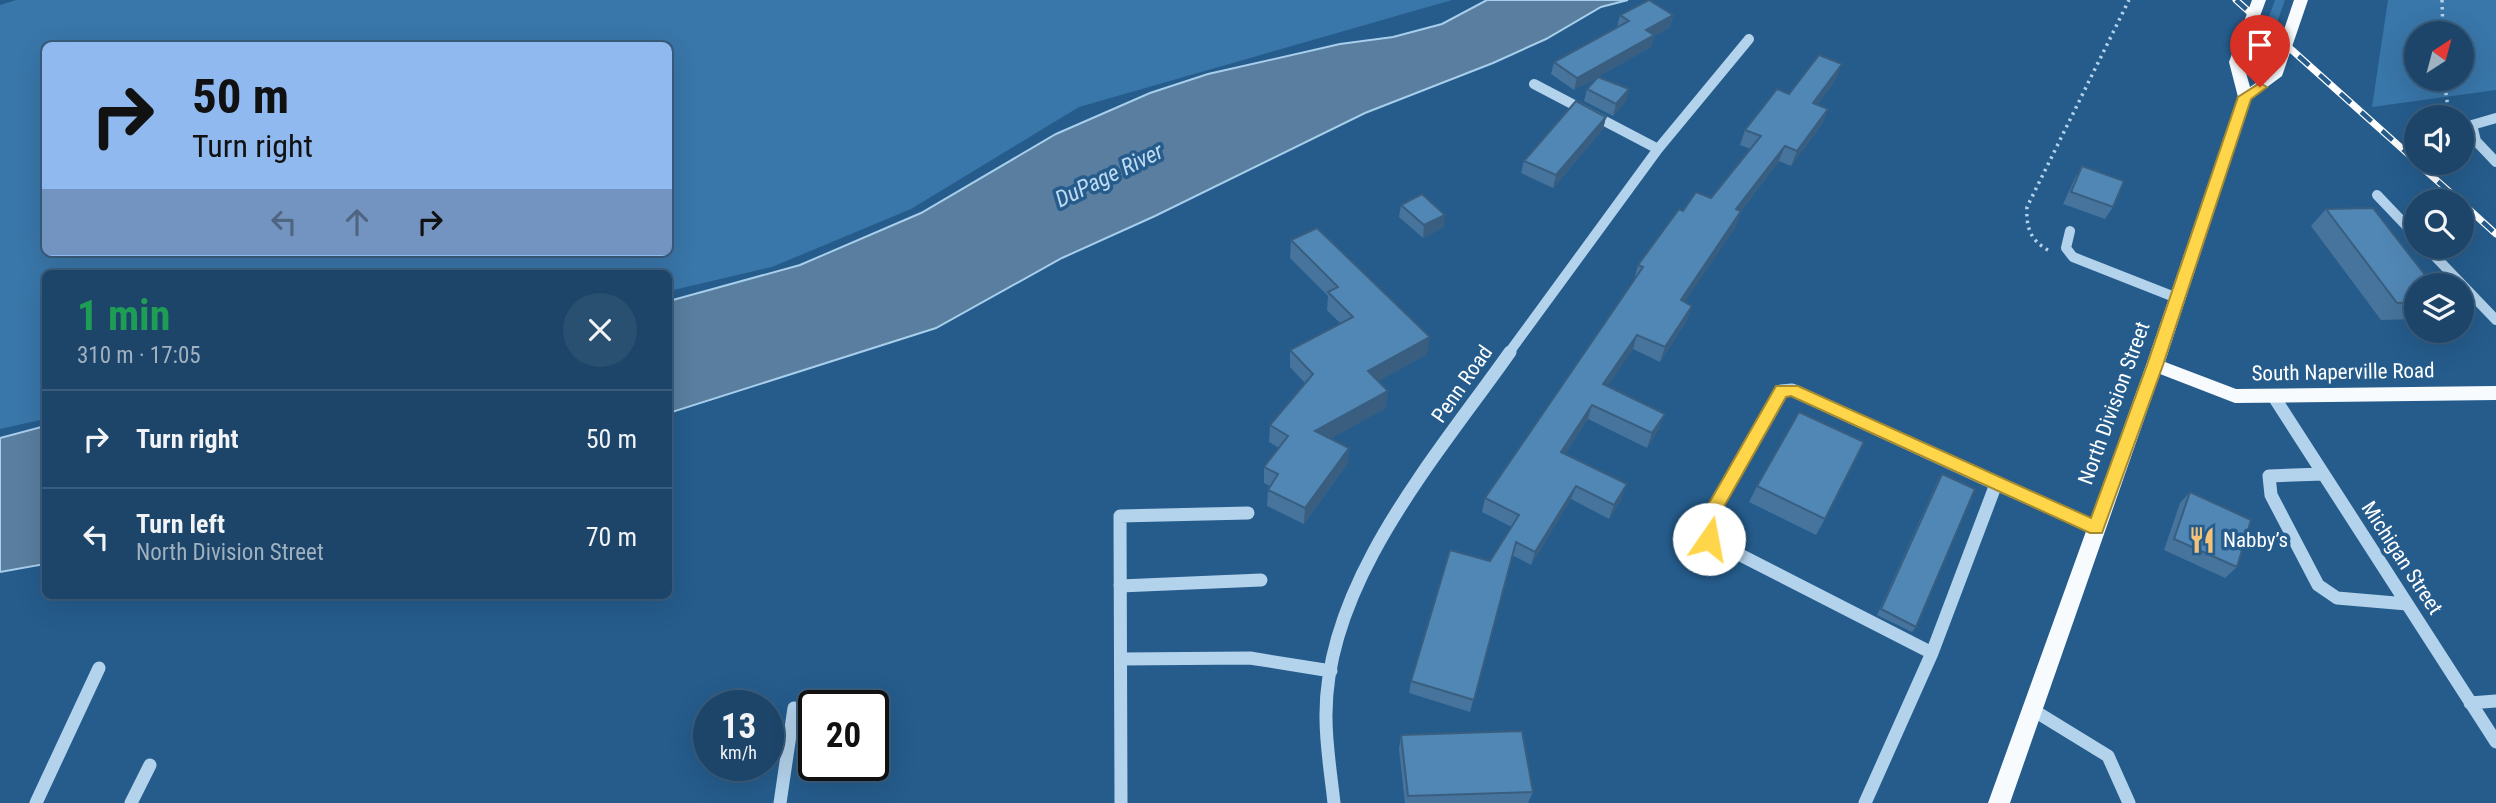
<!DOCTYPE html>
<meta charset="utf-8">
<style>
:root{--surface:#1c4569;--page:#294f71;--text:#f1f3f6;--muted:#a0b1c0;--line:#3a5d7d}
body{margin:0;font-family:"Roboto Condensed",sans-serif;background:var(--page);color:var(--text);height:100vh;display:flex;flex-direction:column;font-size:26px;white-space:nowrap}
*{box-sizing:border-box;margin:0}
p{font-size:23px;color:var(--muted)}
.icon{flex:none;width:38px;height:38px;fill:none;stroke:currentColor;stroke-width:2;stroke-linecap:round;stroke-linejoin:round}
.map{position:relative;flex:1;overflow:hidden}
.sheet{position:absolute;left:42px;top:270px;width:630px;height:329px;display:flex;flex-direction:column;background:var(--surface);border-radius:10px;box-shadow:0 7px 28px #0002,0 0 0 2px var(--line)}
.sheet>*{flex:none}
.banner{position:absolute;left:42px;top:42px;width:630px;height:214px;border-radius:10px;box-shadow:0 7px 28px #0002,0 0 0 2px var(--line);background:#90b9f0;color:#111;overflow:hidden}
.needle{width:46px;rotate:36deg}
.tools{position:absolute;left:2404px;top:21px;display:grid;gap:14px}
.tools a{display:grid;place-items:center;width:70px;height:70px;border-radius:50%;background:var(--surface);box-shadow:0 7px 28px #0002,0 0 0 2px var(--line);font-size:35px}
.speed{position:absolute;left:693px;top:690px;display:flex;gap:14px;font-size:35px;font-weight:700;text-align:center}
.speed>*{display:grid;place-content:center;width:91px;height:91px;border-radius:50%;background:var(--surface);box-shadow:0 7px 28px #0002,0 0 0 2px var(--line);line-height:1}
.speed small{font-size:18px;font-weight:400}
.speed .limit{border:4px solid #111;border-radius:10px;background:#fff;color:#111}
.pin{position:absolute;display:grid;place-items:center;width:60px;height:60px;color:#fff;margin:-72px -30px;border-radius:50% 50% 50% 0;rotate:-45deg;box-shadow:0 0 7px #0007}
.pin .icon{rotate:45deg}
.me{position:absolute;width:77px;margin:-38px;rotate:12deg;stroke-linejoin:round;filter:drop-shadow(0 0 5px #0008)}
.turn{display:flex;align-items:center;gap:24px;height:147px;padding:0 35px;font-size:32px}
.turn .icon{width:91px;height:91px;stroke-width:2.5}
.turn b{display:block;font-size:49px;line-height:60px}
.lanes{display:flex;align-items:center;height:66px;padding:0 35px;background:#0003;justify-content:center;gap:35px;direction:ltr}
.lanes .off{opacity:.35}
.round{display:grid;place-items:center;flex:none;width:74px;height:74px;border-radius:37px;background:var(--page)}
.head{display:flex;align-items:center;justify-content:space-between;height:119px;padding:0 35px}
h1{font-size:42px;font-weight:700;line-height:52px;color:#1e9e55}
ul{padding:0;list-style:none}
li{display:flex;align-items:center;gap:21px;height:98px;padding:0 35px;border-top:2px solid var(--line)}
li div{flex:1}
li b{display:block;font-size:26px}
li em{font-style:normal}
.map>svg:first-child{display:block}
.green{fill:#3976a9;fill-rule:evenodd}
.water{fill:#597e9f;stroke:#a7ceeb;stroke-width:2}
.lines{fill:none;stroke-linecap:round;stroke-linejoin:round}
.path{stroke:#b3d2eb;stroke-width:3.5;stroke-dasharray:2.5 4.5;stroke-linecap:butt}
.minor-far1{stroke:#b3d2eb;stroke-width:10}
.minor{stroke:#b3d2eb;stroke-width:13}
.major{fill:#f7fbfe;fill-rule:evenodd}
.rail-casing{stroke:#fff;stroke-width:7}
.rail{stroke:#255c8c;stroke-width:4.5;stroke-dasharray:14;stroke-linecap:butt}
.wall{fill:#46749c}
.shaded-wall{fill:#395e7f}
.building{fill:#5187b5;stroke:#395e7f;stroke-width:2}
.route{fill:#ffd54a;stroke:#a68a30;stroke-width:2}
.labels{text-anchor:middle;stroke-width:7;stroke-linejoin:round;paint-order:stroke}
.street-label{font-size:21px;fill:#fff;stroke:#255c8c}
.poi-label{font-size:21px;fill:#fff;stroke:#255c8c;text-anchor:start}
.water-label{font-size:23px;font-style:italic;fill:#bfdbf2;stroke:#255c8c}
</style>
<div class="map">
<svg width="2496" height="803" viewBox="0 0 2496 803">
<rect width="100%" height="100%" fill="#255c8c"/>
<path class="green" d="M16,0h1436l-373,107 -168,102 -139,58 -103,24 -1,-18h-622l-1,146 -45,10v-424zM46,46h622v206h-622z
M2275,0h10l-25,70 -9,-3z
M2388,0h108v90l-124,17zM2417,33h45v46h-45z"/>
<path class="water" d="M1487,0h141l-27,7 -55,32 -53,24 -128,50 -210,103 -93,42 -126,70 -267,85v-112l131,-36 121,-52 135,-79 94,-41 58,-19 132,-30 53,-7 49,-13z
M45,426v138l-45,8v-134z"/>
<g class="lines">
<path class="path" d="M2442,0l1,33
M2444,79l4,29 5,9
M2048,250c-18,-10 -22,-23 -21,-43l102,-207"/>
<path class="minor-far1" d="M1534,84l124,65
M2496,118l-24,7 4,16 20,21
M2377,195l40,42
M2070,231l-4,17 7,9 104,41
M2426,247l70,73
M1508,354l150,-205 91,-110"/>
<path class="minor" d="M2274,397l222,345
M2323,474l-54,2 2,19 47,90 19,13 70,6
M1120,586l141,-6
M1932,653l-223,-114 -4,-13 76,-135 11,-1 204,94
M1121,659l129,-1 81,13
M2470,703l26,-2
M2033,710l75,46 21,47
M36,803l63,-135
M131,803l19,-38
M780,803l14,-95
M1121,803l-1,-287 128,-3
M1334,803c-3,-28 -8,-57 -8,-85 -2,-134 110,-261 184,-366
M1865,803l67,-150 64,-169 100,44"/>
<path class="major" d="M2252,0h14l-23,62 7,25 19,-13 25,-74h14l-26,76 -31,23 -86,263 71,27 260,-3v14l-261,3 -75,-29 -150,429h-22l158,-438 92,-268 -9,-35z"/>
<defs>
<path id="rail" d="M2236,0l181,162
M2417,163l43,38
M2462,203l34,31"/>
</defs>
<use href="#rail" class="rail-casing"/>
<use href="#rail" class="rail"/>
</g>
<path class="wall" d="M1620,15h53l-3,12 -16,9 -3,11 -77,43 -23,-16 3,-12 63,-35z
M1836,79l-19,26 11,4 -6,15 -31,42 -12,-5 -38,50 -5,15 -52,76 8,4 -5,14 -27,42 -27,-13 -26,37 52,42 -12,20 -59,-29 -23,35 57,44 -13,21 -38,-20 -40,66 -19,-10 -42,157 -61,-19 2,-12 101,-154 -30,-15 3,-14 149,-218 4,-15 45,-54 28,-13 40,-49 -11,-4 5,-15 44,-36z
M1587,89l39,12 -13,15 -29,-15z
M1606,117l-3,12 -50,59 -32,-15 3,-12z
M2082,166l31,41 -8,12 -42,-15 12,-26z
M1401,205l43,22 -21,11 -24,-21z
M2326,209l91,76v34l-36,1 -70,-94z
M1291,240l136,114 -49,27 8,27 -56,30 19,10 -2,16 -43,60 -37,-18 1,-16 2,-4 -6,-3v-16l15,-19 -10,-6 1,-17 35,-42 -15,-16v-17l51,-26 -14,-14 1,-14 -38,-38z
M1942,474l-26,153 -4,5 -35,-17 61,-135z
M1757,486l68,33 -9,16 -67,-33z
M2190,492l47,75 -12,11 -61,-28 16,-47z
M1401,735l132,57 -5,11h-123l-6,-54z"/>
<path class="shaded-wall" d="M1673,15l-3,12 -16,9 -3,11 -77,43 3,-12 69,-48z
M1842,64l-6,15 -29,39 6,-15z
M1629,89l-3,12 -13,15 3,-12z
M1828,109l-6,15 -31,42 6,-15z
M1606,117l-3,12 -50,59 3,-13z
M1785,146l-6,15 -48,63 5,-15z
M1741,211l-5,15 -60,89 5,-15z
M1445,215l-1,12 -21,11 1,-13z
M1692,306l-5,14 -27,42 5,-15z
M1637,335l-4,14 -35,50 5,-15z
M1430,337l-3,17 -61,34 2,-17z
M1388,391l-2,17 -72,40 1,-17z
M1592,405l-4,14 -31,47 4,-14z
M1665,414l-6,14 -12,20 5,-15z
M1349,448l-2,16 -43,60 1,-16z
M1627,484l-5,14 -13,21 5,-14z
M1576,486l-5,13 -40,66 4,-13z"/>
<path class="building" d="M1649,0l24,15 -27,15 8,5 -77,43 -23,-16 75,-41 -9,-6z
M1819,55l23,9 -29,39 15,6 -31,42 -12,-5 -49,63 5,2 -60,89 11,6 -27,41 -28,-12 -34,49 62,30 -13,19 -60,-28 -31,47 66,32 -13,21 -38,-19 -41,66 -19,-10 -42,158 -63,-19 39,-131 40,11 29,-46 -34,-17 158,-231 -5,-2 41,-56 4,2 13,-19 15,6 50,-62 -16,-6 32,-41 12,5z
M1598,77l31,12 -13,15 -29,-15z
M1576,101l30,16 -50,58 -32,-14z
M2082,166l42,15 -11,26 -42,-15z
M1422,194l23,21 -21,10 -23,-20z
M2373,208l60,77h-16v17l-20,1 -71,-94z
M1317,228l113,109 -62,34 20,20 -73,40 34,17 -44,60 -37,-18 10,-16 -14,-7 24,-31 -18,-11 43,-51 -23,-24 63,-33 -25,-25 10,-5 -47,-47z
M1799,412l65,30 -39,77 -68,-33z
M1942,474l33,15 -59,138 -35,-18z
M2190,492l61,28 -14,47 -63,-28z
M1522,731l11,61 -125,4 -7,-61z"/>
<path class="route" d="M2260,83l7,4 -16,12 -88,266 -61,168h-12l-299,-137 -5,1 -73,129 4,13 -2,5 -6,2 -6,-2 -7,-18 80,-140h22l293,132 56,-153 91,-268z"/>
<defs>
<symbol id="restaurant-bare" viewBox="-9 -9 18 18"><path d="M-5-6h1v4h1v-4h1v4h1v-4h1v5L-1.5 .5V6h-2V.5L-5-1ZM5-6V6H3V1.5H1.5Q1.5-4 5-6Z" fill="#f5c377" stroke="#255c8c" stroke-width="2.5" paint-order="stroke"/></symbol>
</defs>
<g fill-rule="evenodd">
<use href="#restaurant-bare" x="2183" y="521" width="38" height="38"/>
</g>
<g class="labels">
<g class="street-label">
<text transform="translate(2343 372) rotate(-1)" y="7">South Naperville Road</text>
<text transform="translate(1462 384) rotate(-55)" y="7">Penn Road</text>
<text transform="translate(2114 403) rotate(-70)" y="7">North Division Street</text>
<text transform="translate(2402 558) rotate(57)" y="7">Michigan Street</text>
</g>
<g class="poi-label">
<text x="2223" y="547">Nabby’s</text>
</g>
<g class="water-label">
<text transform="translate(1109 175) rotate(-26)" y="8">DuPage River</text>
</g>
</g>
</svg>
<div class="tools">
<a><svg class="needle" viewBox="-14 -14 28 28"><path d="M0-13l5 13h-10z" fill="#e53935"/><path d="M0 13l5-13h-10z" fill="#a0b1c0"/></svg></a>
<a><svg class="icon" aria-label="sound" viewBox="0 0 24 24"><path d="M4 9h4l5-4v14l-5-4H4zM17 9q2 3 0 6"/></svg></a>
<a><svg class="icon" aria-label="search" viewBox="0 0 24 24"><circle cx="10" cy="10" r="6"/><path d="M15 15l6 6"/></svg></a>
<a><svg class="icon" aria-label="layers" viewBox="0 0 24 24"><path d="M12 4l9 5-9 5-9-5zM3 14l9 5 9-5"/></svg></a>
</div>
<div class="speed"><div>13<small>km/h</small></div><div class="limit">20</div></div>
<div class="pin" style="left:2260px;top:87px;background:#d93025"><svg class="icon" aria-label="arrive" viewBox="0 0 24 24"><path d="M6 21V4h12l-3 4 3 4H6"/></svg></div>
<svg class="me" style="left:1709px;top:539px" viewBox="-20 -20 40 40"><circle r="19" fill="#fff"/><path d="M0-13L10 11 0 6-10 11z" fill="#ffd54a"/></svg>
<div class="banner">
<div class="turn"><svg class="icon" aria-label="right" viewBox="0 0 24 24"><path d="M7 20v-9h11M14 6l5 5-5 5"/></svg><div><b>50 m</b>Turn right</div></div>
<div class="lanes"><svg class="icon off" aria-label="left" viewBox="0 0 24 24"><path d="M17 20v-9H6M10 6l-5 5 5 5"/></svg><svg class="icon off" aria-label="ahead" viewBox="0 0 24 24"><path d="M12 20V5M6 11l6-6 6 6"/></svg><svg class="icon" aria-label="right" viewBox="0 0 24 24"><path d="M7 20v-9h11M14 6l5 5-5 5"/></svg></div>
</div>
<section class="sheet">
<div class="head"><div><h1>1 min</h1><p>310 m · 17:05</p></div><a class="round"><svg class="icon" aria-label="close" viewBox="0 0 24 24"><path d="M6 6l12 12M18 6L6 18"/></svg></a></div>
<ul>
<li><svg class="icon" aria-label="right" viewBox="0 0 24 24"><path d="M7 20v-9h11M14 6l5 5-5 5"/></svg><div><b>Turn right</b></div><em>50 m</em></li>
<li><svg class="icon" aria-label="left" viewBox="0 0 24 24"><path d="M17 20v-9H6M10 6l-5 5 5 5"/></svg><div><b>Turn left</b><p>North Division Street</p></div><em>70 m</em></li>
</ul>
</section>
</div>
